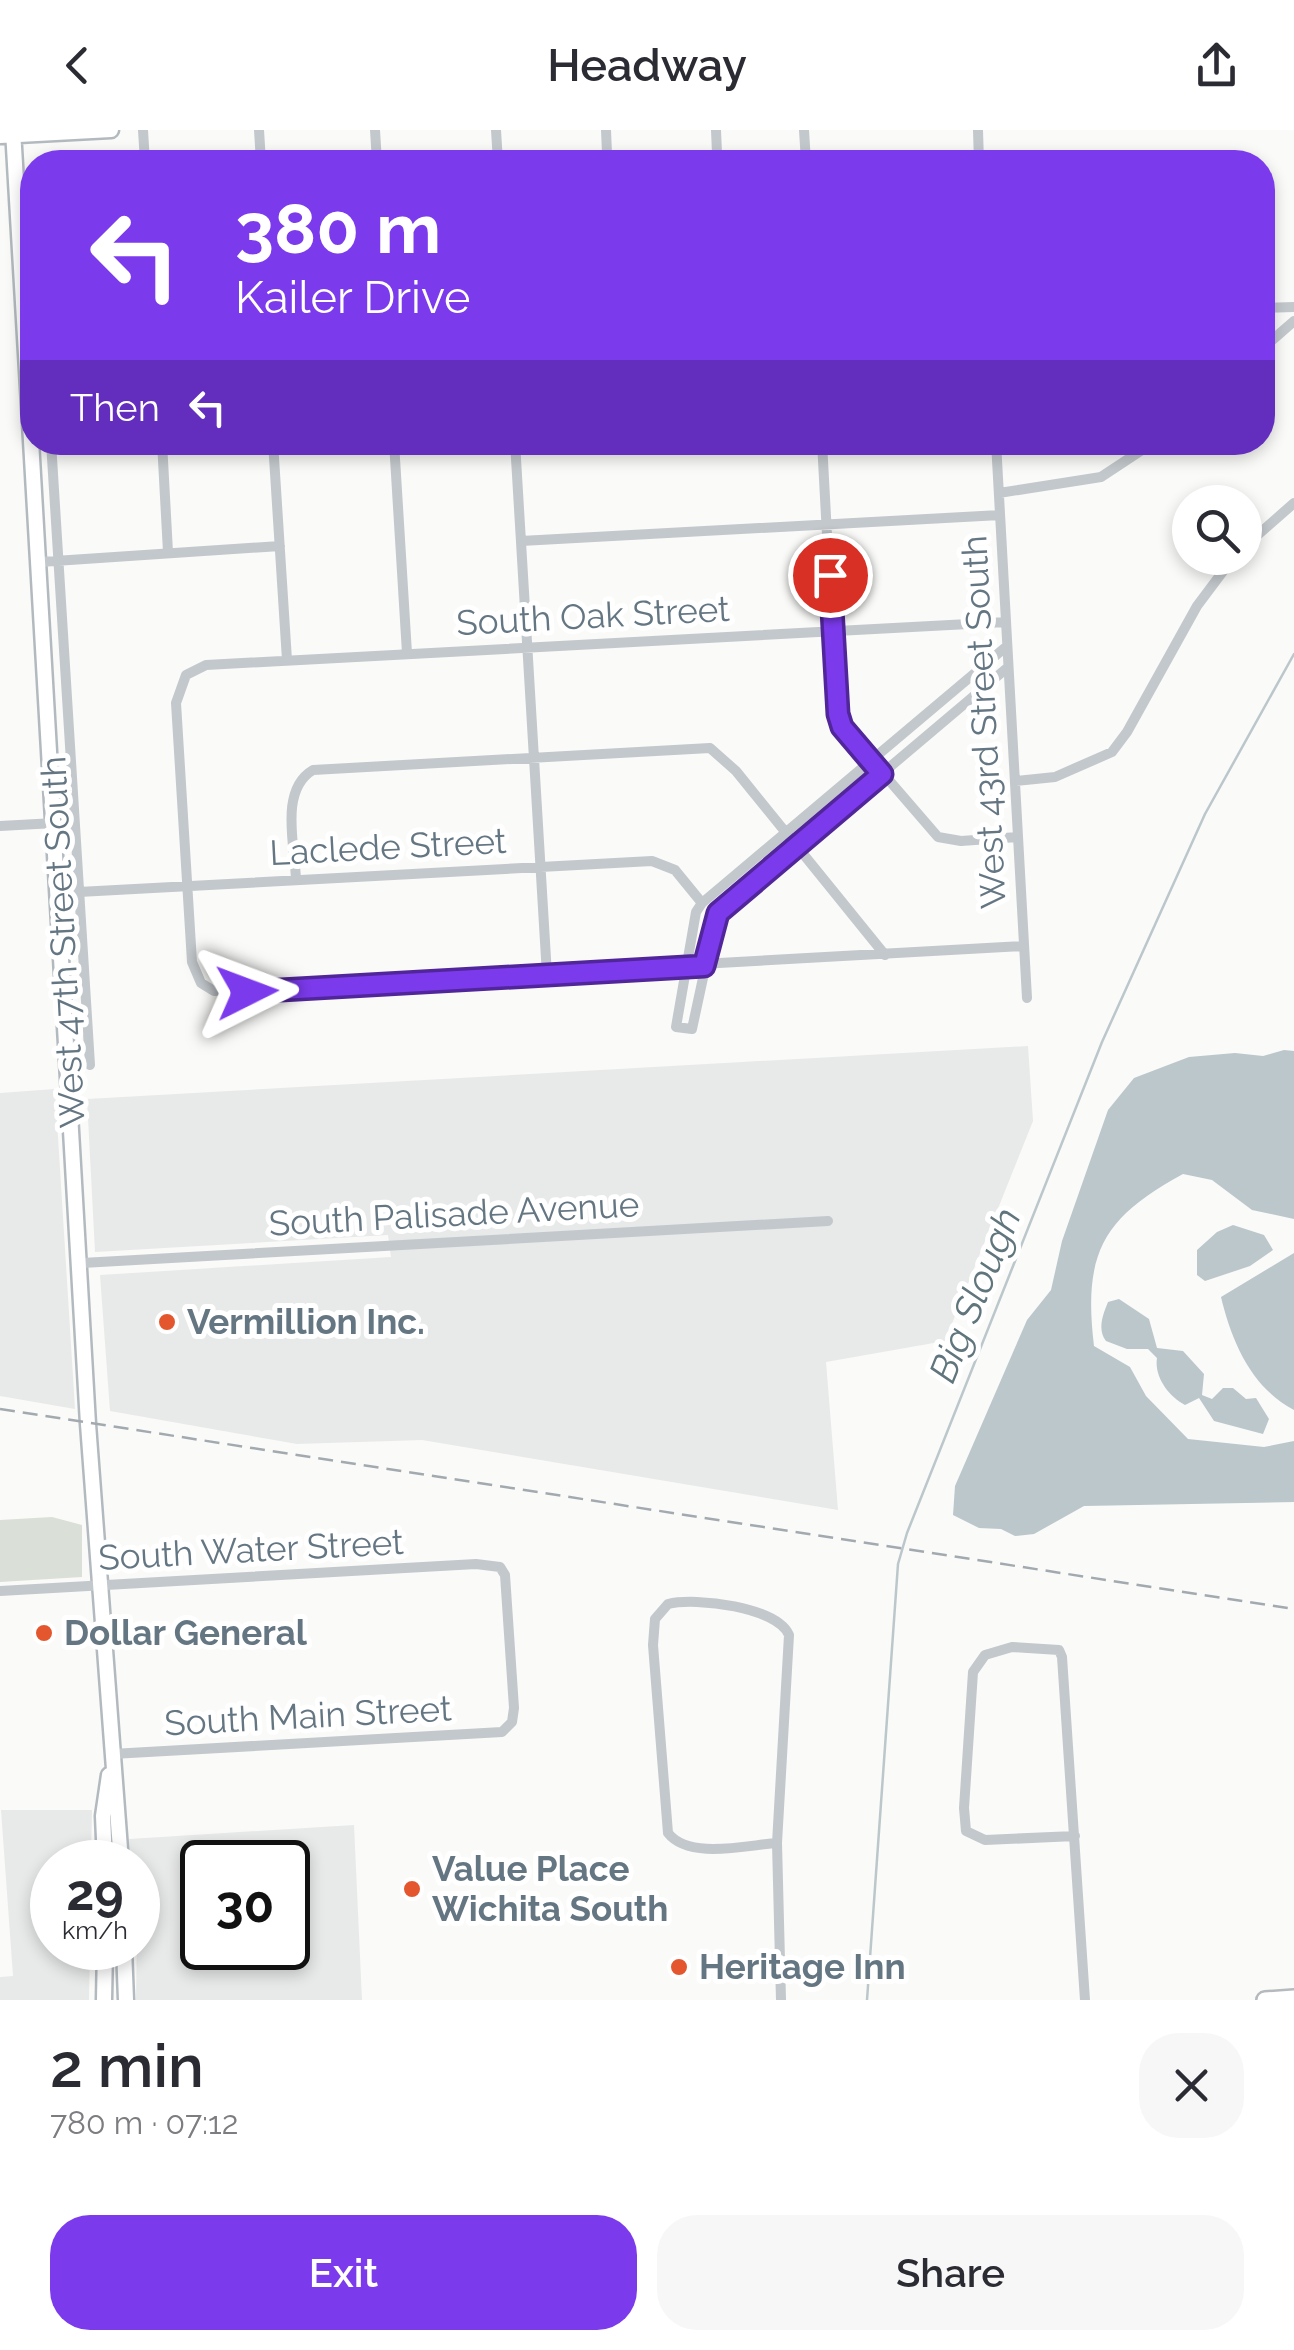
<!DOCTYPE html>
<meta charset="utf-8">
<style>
:root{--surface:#fff;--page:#f7f7f7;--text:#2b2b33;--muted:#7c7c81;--accent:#7c3aed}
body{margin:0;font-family:Raleway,sans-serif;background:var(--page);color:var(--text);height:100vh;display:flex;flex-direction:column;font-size:38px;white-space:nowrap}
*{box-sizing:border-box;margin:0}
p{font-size:32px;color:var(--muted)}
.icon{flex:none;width:55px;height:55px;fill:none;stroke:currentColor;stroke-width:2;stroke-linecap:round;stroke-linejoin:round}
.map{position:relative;height:1870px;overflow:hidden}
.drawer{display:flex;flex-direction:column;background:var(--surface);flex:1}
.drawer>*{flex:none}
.hud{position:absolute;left:20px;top:20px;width:1255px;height:305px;border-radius:40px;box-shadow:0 5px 15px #0003;background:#7c3aed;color:#fff;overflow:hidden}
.controls{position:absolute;left:1172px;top:355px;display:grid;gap:20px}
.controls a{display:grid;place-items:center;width:90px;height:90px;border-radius:50%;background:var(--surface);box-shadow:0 5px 15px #0003;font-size:50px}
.speed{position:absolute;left:30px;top:1710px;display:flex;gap:20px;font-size:50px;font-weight:700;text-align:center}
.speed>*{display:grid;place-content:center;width:130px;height:130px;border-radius:50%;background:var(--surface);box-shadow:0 5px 15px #0003;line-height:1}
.speed small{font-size:25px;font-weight:400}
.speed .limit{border:5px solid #111;border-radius:15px;background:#fff;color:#111}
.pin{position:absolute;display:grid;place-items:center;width:85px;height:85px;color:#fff;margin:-42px;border:5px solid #fff;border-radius:50%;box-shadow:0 2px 10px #0007}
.me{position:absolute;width:110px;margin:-55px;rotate:87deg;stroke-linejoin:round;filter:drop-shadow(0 0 8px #0008)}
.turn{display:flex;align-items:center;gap:35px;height:210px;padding:0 50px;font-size:45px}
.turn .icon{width:130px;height:130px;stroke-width:2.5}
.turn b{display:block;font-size:70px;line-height:85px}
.then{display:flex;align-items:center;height:95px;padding:0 50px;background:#0003;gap:20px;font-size:38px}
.round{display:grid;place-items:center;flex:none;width:105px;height:105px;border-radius:40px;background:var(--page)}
.headline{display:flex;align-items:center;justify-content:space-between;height:170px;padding:0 50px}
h1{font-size:60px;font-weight:600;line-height:75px}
.cta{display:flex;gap:20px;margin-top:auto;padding:20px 50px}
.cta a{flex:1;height:115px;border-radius:40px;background:var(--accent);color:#fff;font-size:40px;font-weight:600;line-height:115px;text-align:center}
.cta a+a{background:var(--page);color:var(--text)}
header{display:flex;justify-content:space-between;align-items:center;height:130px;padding:0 50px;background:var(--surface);font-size:45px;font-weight:600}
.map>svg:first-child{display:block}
.built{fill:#e8e9e9;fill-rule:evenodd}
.green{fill:#dadfd7}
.water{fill:#bbc7cb}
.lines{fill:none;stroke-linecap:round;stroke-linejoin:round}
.stream{stroke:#bbc7cb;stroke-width:2.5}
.secondary-casing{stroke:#b3babf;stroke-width:19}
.primary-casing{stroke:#b5babe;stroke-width:20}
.street{stroke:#c3c8cc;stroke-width:10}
.secondary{stroke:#fff;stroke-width:14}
.primary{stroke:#fff;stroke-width:15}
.rail{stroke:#a2aab0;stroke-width:2.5;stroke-dasharray:15 8;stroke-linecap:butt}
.route-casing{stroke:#51269a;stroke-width:25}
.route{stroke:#7c3aed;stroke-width:18}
.poi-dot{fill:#e4572e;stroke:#fff;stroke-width:4}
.labels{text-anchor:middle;stroke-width:10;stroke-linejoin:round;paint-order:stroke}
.street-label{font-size:35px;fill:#657683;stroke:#fff}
.poi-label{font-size:35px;font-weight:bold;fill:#657683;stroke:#fff;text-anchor:start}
.water-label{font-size:38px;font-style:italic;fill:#60757c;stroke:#fff}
</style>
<header><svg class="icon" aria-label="back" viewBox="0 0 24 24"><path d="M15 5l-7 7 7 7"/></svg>Headway<svg class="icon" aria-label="share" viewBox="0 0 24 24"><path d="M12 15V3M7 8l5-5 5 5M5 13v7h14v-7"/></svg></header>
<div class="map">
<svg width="1294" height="1870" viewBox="0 0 1294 1870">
<rect width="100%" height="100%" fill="#fafaf8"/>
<path class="built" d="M1028,916l5,75 -88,220 -119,21 12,148 -416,-70 -125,4 -187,-33 -10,-136 291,-18 -3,-22 -293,17 -8,-153z
M55,959l20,320 -75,-13v-303z
M1,1680h91l-1,52h-39v86h38l-1,52h-89v-23l13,-1z
M354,1695l8,175h-226l2,-138h-8l-1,-23zM288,1732v86h-86v-86z"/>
<path class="green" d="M52,1387l30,8v52l-82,5v-62z"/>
<path class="water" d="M1284,920l10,1v168l-42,-9 -40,-30 -29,-6c-81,44 -100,80 -89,172l36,21 16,29 42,43 76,8 30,-6v61l-210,4 -50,28 -19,2 -14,-7 -22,-1 -26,-13 2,-29 72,-166 24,-30 11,-49 46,-131 26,-32 55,-21 46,-4 28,3z
M1233,1095l31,10 9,15 -23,16 -45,15 -8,-6v-25l20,-18z
M1294,1123v157c-42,-22 -62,-67 -73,-113z
M1119,1169l30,20 8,29 26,3 21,23 -2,21 10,4 11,-11h10l13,11 10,-1 13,21 -6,15 -49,-13 -15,-23 -14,7c-17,-9 -31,-29 -28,-47l-9,-9h-21l-21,-8c-9,-11 -3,-27 2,-39z"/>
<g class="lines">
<path class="stream" d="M867,1870l31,-436 9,-31 195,-491 103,-228 89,-160"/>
<defs>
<path id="secondary" d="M13,0l75,1294 33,438
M0,6l111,-6
M105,1732l-2,-46 6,-41
M124,1818l2,52
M104,1870l1,-52"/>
<path id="primary" d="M1265,1870l29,-2"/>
</defs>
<use href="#secondary" class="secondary-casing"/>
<use href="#primary" class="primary-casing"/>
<path class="street" d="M143,0l2,32
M259,0l2,32
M375,0l2,32
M496,0l2,32
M606,0l1,23
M716,0l1,23
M804,0l2,32
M978,0l1,32
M1262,178l32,-1
M1262,219l32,-28
M51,312l39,623
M162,312l6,110
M273,312l14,218
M394,312l13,211
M515,312l32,533
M822,312l14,260 7,25 95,110 23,4 57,-4
M996,312l31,556
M999,363l102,-16 53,-35
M521,411l479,-26
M1245,416l49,-43
M40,432l240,-16
M1006,492l-800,43 -20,10 -10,28 16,259 9,21 13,8 810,-45
M1007,538l-290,245 -25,116 -16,-2 20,-115 6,-9 305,-257
M1015,651l40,-4 57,-25 15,-20 70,-126 36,-48
M0,696l55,-3
M296,750c-1,-34 -17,-90 17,-110l397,-22 26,23 149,184
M60,763l592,-32 23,9 27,33
M82,1133l746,-42
M0,1461l476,-27 24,3 5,8 9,133 -2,14 -10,10 -390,22
M1075,1706l-90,4 -19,-9 -2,-23 9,-136 12,-17 27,-8 47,3 3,7 23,343
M777,1713c-30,2 -88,17 -109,-10l-15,-188 2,-26 13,-15c28,-7 109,3 121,31l-12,208 4,157"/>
<use href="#secondary" class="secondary"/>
<use href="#primary" class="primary"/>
<path class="rail" d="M0,1279l1294,200"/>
</g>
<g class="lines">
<defs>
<path id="route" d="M247,862l457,-26 14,-53 164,-139 -40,-47 -4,-13 -8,-139"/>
</defs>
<use href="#route" class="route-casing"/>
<use href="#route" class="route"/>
</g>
<g class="poi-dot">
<circle cx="167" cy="1192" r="10"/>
<circle cx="44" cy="1503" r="10"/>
<circle cx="412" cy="1759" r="10"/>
<circle cx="679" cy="1837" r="10"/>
</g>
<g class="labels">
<g class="street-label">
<text transform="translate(593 486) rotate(-3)" y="12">South Oak Street</text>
<text transform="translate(984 592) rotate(-93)" y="12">West 43rd Street South</text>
<text transform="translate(388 717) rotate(-3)" y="12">Laclede Street</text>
<text transform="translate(63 812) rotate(-93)" y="12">West 47th Street South</text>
<text transform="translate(454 1084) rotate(-3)" y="12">South Palisade Avenue</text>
<text transform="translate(251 1420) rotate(-3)" y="12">South Water Street</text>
<text transform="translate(308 1586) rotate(-3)" y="12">South Main Street</text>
</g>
<g class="poi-label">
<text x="187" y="1204">Vermillion Inc.</text>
<text x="64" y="1515">Dollar General</text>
<text x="432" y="1751">Value Place<tspan x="432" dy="40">Wichita South</tspan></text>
<text x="699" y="1849">Heritage Inn</text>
</g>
<g class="water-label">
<text transform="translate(975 1165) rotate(-68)" y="13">Big Slough</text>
</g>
</g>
</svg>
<div class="controls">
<a><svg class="icon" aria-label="search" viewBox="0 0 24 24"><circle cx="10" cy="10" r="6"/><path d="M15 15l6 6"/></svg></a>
</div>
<div class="speed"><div>29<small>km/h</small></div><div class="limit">30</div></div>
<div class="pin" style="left:830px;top:445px;background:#d93025"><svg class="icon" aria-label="arrive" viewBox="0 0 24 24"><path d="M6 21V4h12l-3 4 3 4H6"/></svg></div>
<svg class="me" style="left:247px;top:862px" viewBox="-20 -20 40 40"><path d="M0-17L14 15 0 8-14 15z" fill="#7c3aed" stroke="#fff" stroke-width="4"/></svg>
<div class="hud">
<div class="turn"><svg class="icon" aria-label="left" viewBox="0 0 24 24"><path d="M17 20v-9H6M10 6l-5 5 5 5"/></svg><div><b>380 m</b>Kailer Drive</div></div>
<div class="then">Then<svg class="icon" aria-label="left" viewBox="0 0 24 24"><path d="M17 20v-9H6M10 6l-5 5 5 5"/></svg></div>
</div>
</div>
<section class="drawer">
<div class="headline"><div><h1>2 min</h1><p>780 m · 07:12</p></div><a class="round"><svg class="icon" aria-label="close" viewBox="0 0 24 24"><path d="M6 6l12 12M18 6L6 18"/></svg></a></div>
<div class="cta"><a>Exit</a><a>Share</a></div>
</section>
